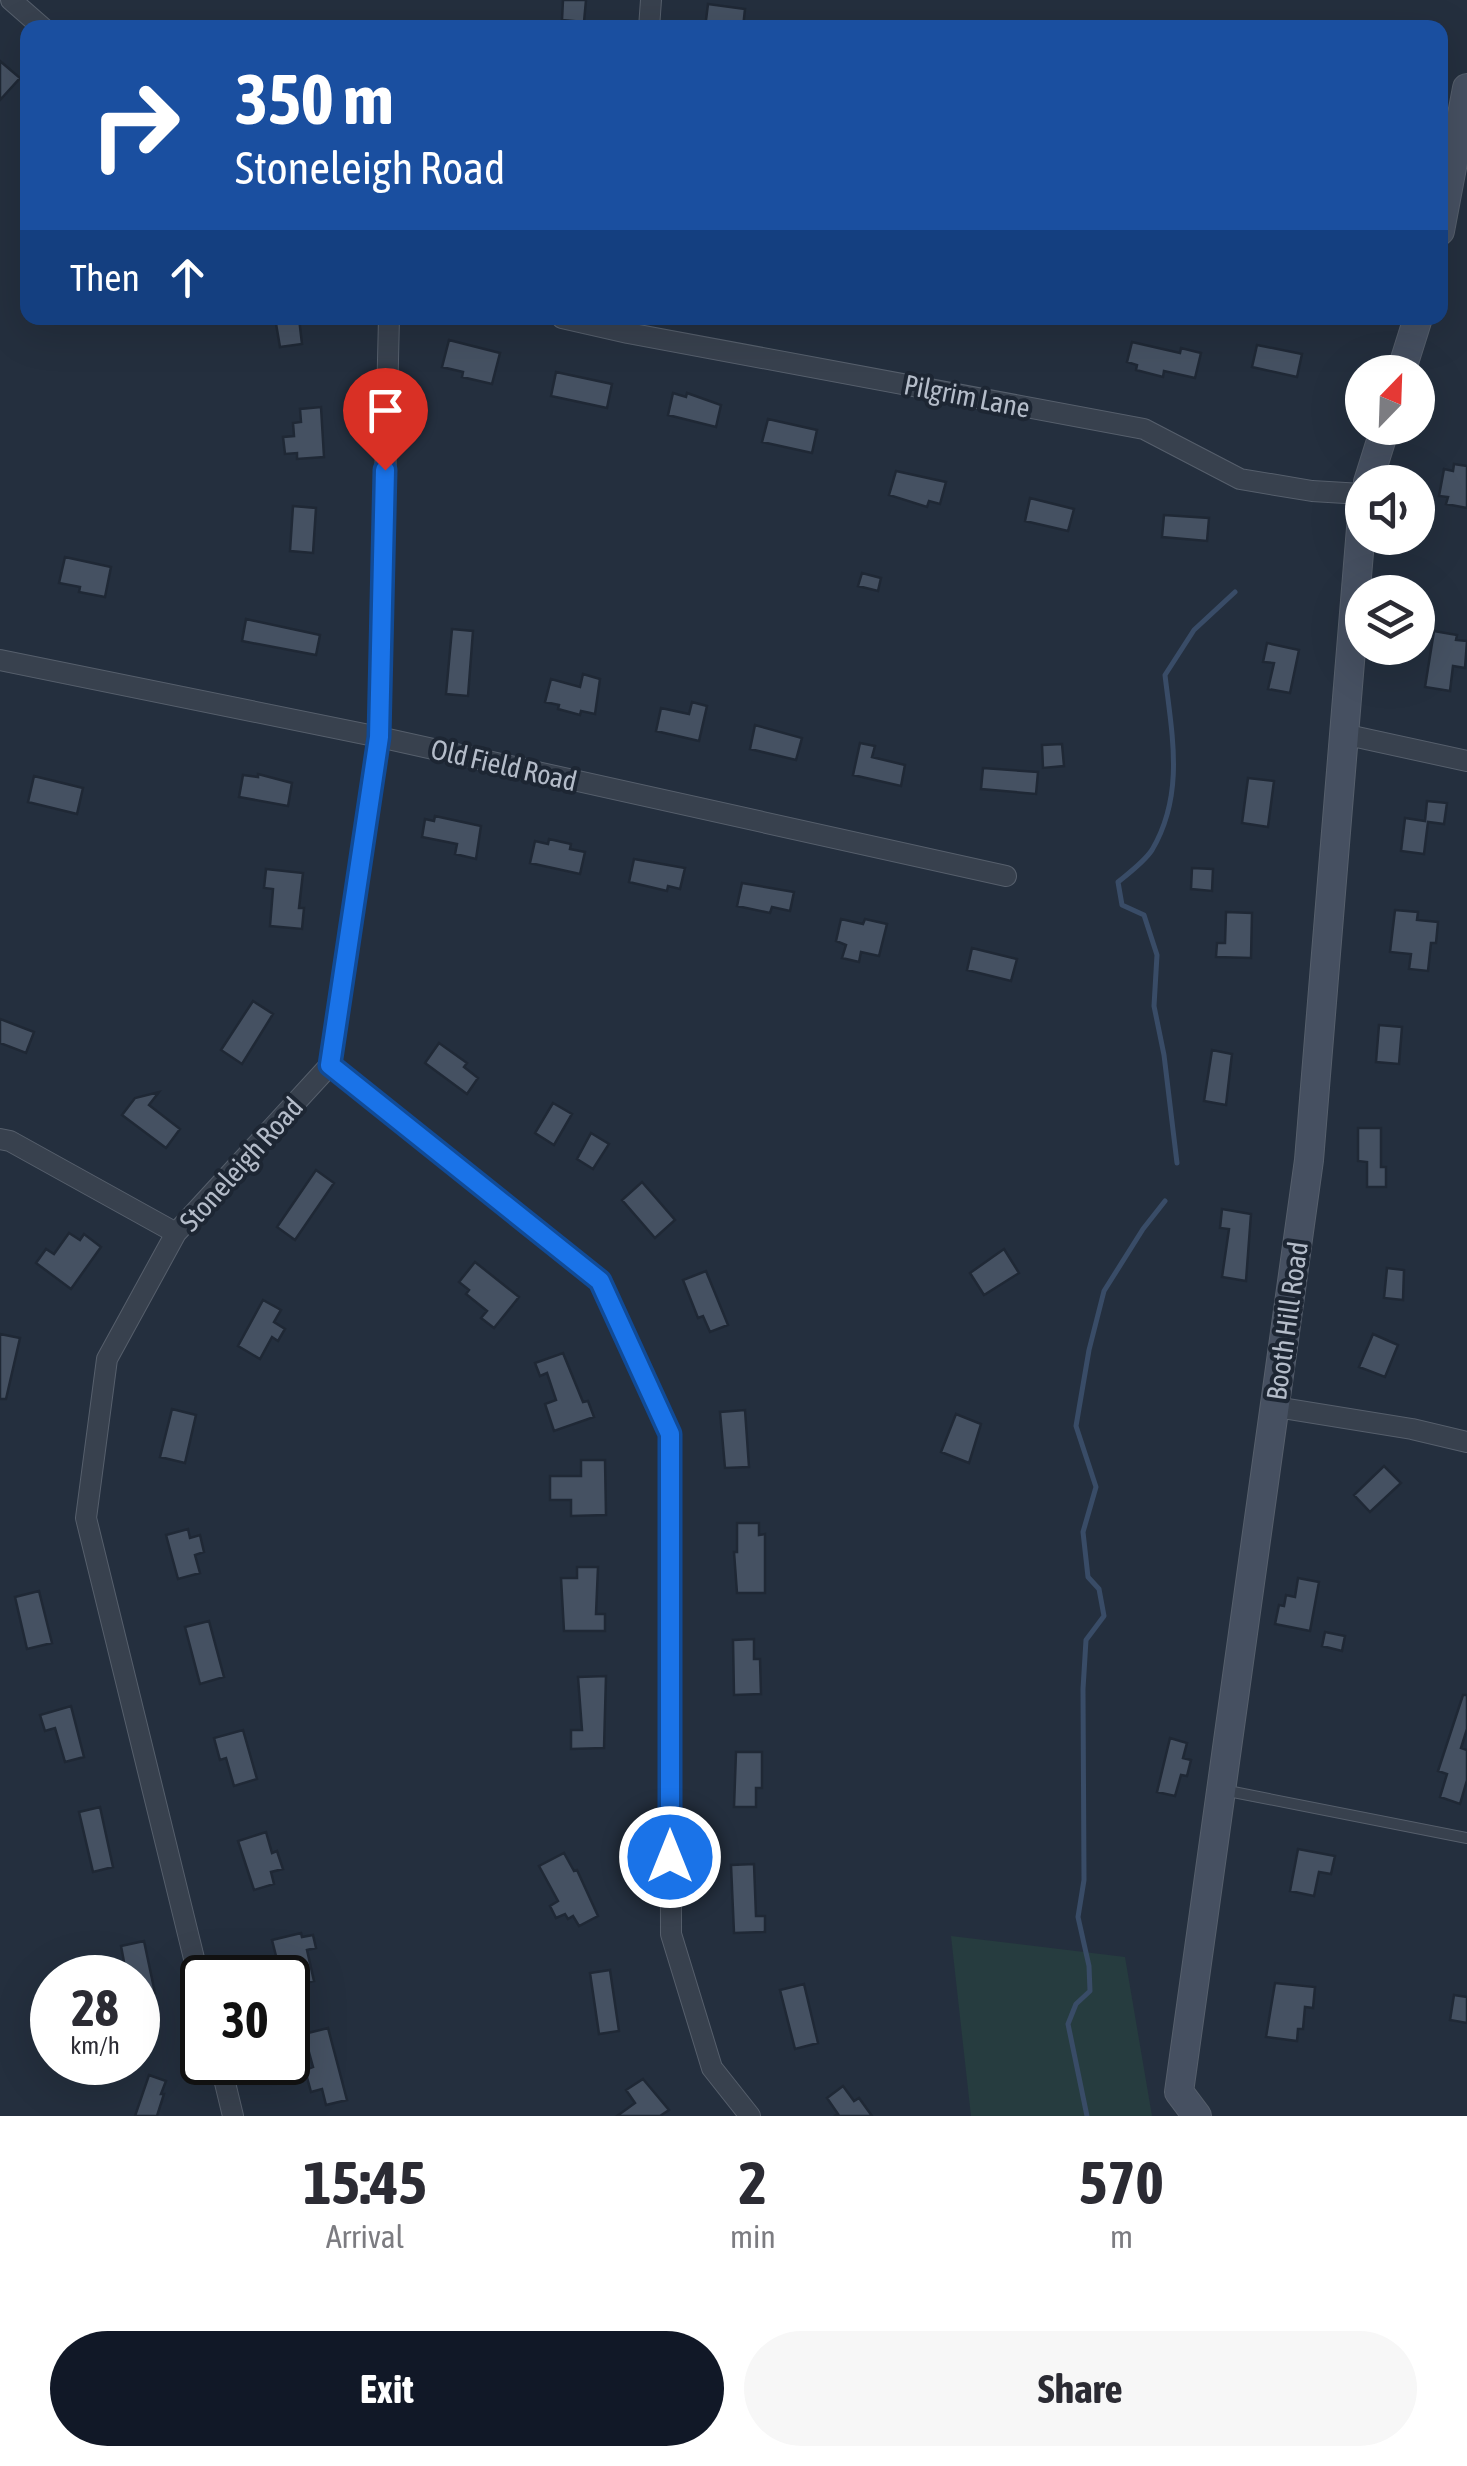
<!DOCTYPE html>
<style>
:root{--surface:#fff;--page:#f7f7f7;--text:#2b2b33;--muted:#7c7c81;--accent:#111827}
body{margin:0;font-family:"Asap Condensed",sans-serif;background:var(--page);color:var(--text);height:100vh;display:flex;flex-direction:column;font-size:38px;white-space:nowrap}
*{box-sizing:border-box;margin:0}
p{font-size:32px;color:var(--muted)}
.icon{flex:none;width:55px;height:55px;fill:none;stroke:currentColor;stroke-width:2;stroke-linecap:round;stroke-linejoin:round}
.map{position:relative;height:2116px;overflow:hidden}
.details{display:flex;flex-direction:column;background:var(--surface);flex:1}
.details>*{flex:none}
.banner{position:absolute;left:20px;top:20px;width:1428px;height:305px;border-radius:20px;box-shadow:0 10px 40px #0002;background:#1a4fa0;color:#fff;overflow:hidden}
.needle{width:65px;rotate:23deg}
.buttons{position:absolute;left:1345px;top:355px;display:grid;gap:20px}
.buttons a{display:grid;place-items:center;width:90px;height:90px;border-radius:50%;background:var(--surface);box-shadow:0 10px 40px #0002;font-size:50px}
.speed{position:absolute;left:30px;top:1955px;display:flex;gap:20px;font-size:50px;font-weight:700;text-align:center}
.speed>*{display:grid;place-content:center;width:130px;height:130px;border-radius:50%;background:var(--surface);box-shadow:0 10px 40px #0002;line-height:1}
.speed small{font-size:25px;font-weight:400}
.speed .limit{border:5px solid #111;border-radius:15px;background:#fff;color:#111}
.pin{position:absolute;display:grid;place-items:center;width:85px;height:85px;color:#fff;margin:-102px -42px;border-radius:50% 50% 50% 0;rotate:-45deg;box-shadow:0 0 10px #0007}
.pin .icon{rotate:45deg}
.me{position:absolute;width:110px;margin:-55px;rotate:0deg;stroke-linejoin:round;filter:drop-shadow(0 0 8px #0008)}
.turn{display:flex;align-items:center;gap:35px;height:210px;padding:0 50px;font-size:45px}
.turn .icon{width:130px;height:130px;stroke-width:2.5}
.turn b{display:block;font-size:70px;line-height:85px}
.then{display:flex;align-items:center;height:95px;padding:0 50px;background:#0003;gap:20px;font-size:38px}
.eta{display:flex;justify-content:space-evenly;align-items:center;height:170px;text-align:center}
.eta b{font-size:60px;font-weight:700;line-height:70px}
.action{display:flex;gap:20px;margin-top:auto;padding:20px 50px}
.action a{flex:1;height:115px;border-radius:60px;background:var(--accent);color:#fff;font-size:40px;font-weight:700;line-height:115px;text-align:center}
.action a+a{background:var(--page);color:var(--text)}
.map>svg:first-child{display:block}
.green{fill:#263c3f}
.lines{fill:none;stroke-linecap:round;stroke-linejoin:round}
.stream{stroke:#394c67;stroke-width:5}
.building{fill:#455162;stroke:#1f2835;stroke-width:2.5}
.lane-casing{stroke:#565f6c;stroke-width:12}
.street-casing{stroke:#565f6c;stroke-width:22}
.secondary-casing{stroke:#565f6c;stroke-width:30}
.lane{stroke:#38414e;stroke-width:10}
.street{stroke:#38414e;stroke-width:20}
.secondary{stroke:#465061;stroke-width:28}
.route-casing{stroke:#114b97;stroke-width:25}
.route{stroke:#1a73e8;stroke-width:18}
.labels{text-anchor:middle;stroke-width:8;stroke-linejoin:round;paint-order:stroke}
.street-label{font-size:28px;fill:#b4bcc9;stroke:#1d2633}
</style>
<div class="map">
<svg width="1467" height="2116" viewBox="0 0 1467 2116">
<rect width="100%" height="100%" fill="#242f3e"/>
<path class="green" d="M951,1936l174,21 27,159h-181z"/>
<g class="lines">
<path class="stream" d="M1177,1163l-13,-108 -10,-49 3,-51 -13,-40 -22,-10 -4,-23c11,-9 26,-20 34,-32 33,-56 20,-115 13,-175l29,-45 41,-38
M1087,2116l-19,-92 8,-20 14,-13 -1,-25 -11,-49 6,-37 -1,-191 3,-49 18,-24 -5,-27 -11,-12 -5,-45 13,-45 -20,-61 13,-76 15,-59 39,-62 22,-28"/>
</g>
<path class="building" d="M563,0h23l-2,22 -22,-2z
M708,4l37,5 -2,19h-38z
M0,61l20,17 -20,22z
M275,318h24l3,26 -22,3z
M449,340l51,13 -8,31 -30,-7 1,-5 -21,-5z
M1132,342l48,11 1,-5 20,5 -6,25 -31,-7 -1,6 -27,-7 1,-5 -10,-3z
M1257,345l45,9 -5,23 -45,-10z
M556,372l56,12 -5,24 -56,-12z
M673,393l13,4 1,-4 34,12 -5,22 -48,-12z
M321,407l3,50 -27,2v-6l-12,1 -2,-17 11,-1 -1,-13 8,-1 -1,-13z
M768,419l49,11 -5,23 -50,-11z
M1454,464l13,2v42l-21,-4 2,-7 -9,-1 5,-27 9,2z
M896,471l50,11 -6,22 -11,-3 -2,6 -38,-12z
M1030,498l44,11 -6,22 -43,-10z
M293,506l23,2 -3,45 -23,-2z
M1164,515l45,3 -2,23 -45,-4z
M65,557l46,10 -6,30 -26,-5 1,-5 -21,-4z
M862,573l19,5 -3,13 -20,-5z
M246,619l74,16 -4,20 -74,-14z
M452,629l21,2 -5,65 -22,-2z
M1434,631l23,4 -1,5 11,1 -2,27 -12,-2 -3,25 -25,-4z
M1267,643l32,7 -9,43 -22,-4 6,-26 -11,-1z
M583,674l17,5 -5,35 -14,-3 -1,4 -22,-6 1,-4 -14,-3 6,-23 29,8z
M692,702l15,4 -8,35 -43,-10 5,-23 28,6z
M755,725l47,13 -6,22 -46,-11z
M860,743l15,3 -3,11 33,8 -4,21 -48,-11z
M1062,744l2,22 -21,2 -1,-23z
M983,768l55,4 -2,22 -55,-5z
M258,774l34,9 -4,23 -49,-9 4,-22 15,2z
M34,776l49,12 -6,26 -49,-12z
M1248,778l26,3 -6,46 -26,-4z
M1427,801l20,2 -3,21 -16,-2 -4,32 -23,-3 4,-33 20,3z
M435,816l46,10 -5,33 -21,-5 2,-10 -35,-7 3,-18 9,2z
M549,839l22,5 -1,5 15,3 -5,22 -50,-11 5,-22 13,3z
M634,859l51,9 -5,21 -12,-3 -1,5 -38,-9z
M1192,868l21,1 -1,22 -21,-2z
M266,869l37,4 -4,35h5l-2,21 -32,-3 3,-37 -9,-1z
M742,883l52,9 -4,19 -18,-4 -2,6 -33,-7z
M1395,910l23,2 -1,8 21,2 -2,21h-5l-3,28 -19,-2 2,-15 -21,-2z
M1226,912l26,1 -1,45 -35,-1 1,-14h8z
M841,919l22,5 2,-5 22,5 -8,32 -18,-4 -2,10 -17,-4 4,-13 -10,-4z
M972,948l45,11 -6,22 -44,-11z
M253,1001l20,13 -31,50 -21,-14z
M0,1019l34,13 -8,21 -26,-10z
M1379,1025l23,2 -3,37 -23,-2z
M439,1043l28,20 -3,4 14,11 -11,16 -42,-31z
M1212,1050l20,4 -6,51 -22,-4z
M159,1092l-10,13 31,24 -14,19 -44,-33 13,-17z
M553,1103l19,11 -18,31 -19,-12z
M1358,1128h23v39h5v20h-19v-25l-9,-1z
M591,1133l18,11 -16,25 -16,-10z
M316,1170l18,13 -39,57 -18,-13z
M642,1182l33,38 -20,18 -33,-38z
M1222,1209l29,5 -5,67 -24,-4 7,-48 -9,-1z
M69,1233l11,7 4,-6 17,13 -30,42 -35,-26 10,-14 8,5z
M1004,1249l15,24 -35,22 -14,-22z
M475,1262l44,35 -25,31 -13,-10 6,-7 -21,-17 3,-4 -10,-8z
M1387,1268l17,2 -1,30 -19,-2z
M706,1271l22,54 -18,7 -7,-16 -5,2 -15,-38z
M263,1300l18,10 -7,12 11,7 -7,12 -6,-4 -12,22 -22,-13z
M0,1334l20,4 -14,61h-6z
M1373,1334l25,11 -13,32 -26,-10z
M563,1353l20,49 5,-1 6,16 -40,14 -9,-27 11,-4 -9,-27 -7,3 -5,-13z
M172,1409l24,6 -11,48 -25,-6z
M745,1410l4,57 -24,1 -5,-56z
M956,1414l25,10 -12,39 -28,-11z
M581,1460h24l1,55 -35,1v-16h-21v-24h31z
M1384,1466l17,17 -31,29 -16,-17z
M737,1523h22v12l6,-1v59h-28l-3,-41h3z
M188,1529l2,9 10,-3 4,17 -9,3 5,18 -22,6 -12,-44z
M577,1567h21l-2,47h9v17h-41l-3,-53h16z
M1298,1578l21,4 -9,49 -35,-7 4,-19 5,1 2,-11 9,2z
M39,1591l13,52 -25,6 -12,-52z
M209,1621l15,56 -24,7 -15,-57z
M1325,1632l20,4 -3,15 -20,-5z
M754,1639v20h6l1,35 -27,1 -1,-55z
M606,1676l-2,72 -33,1v-19h11l-4,-53z
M1463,1695h4v34l-6,19 6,2v30l-7,24 -20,-7 7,-23 -9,-3z
M71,1706l13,51 -19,5 -10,-34 -10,3 -5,-16z
M243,1730l14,49 -23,7 -8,-28 -6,2 -6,-22z
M1170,1738l17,5 -4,15 8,2 -4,16 -6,-1 -6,21 -18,-4z
M736,1752h26v36h-6v19h-22z
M100,1807l13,60 -20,5 -14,-60z
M266,1832l6,21 5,-2 6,18 -12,3 3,12 -20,6 -16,-49z
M1298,1849l37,7 -4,18 -12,-2 -5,24 -24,-5z
M564,1853l10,18 3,-1 21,46 -19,10 -6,-10 -5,3 -3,-5 -9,4 -6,-12 8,-5 -19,-35z
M754,1864l2,52h9v16l-31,1 -3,-68z
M301,1933l1,4 11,-2 3,13 -9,2 7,31 -26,6v-9l-5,-11 -4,1 -7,-28z
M144,1941l11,52 -17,4v-19h-11l-6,-32z
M610,1970l9,61 -20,3 -9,-61z
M1275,1983l40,4 -2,21 -8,-1 -2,22h-5l-1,12 -31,-4z
M804,1984l14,59 -23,6 -15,-59z
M1454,1995l13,2v26l-17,-3z
M328,2028l19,72 -21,5 -4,-16 -11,3 -6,-22 8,-3 -9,-33z
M149,2075l17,6 -5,13h3l-7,22h-22z
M643,2079l26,31 -9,6h-43l18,-13 -9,-13z
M843,2086l11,15 5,-3 13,18h-38l4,-2 -11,-16z"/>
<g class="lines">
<defs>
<path id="lane" d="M1223,1790l244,48"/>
<path id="street" d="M11,0l32,28
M649,28l2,-28
M562,318l66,15 516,96 96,50 72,12 50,3
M0,660l379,77 627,139
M1343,734l124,27
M330,1065l270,216 70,154 1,499 41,134 38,48
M0,1139l10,2 166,92
M1276,1407l136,22 55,13
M202,1991l-116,-473 21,-159 69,-126 154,-168 49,-328 10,-419
M220,2062l13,54"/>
<path id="secondary" d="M1440,231l27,-143
M1401,372l17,-54
M1368,482l17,-54
M1197,2116l-18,-24 130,-932 53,-644"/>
</defs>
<use href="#lane" class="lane-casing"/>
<use href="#street" class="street-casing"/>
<use href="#secondary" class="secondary-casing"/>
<use href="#lane" class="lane"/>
<use href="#street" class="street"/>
<use href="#secondary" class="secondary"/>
</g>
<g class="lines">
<defs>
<path id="route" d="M385,470l-6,267 -49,328 270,216 70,153v423"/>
</defs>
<use href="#route" class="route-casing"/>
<use href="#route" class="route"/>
</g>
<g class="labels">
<g class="street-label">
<text transform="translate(967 396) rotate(11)" y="10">Pilgrim Lane</text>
<text transform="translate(504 765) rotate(13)" y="10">Old Field Road</text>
<text transform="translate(241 1164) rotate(-48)" y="10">Stoneleigh Road</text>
<text transform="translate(1287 1321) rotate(-82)" y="10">Booth Hill Road</text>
</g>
</g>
</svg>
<div class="buttons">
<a><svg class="needle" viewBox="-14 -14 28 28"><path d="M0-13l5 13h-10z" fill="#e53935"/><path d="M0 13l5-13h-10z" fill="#7c7c81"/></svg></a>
<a><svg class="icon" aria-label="sound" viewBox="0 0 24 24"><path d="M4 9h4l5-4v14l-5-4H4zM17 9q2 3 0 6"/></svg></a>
<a><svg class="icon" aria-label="layers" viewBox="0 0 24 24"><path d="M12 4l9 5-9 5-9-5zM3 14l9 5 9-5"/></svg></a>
</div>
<div class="speed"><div>28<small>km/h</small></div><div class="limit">30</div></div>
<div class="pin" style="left:385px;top:470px;background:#d93025"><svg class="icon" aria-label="arrive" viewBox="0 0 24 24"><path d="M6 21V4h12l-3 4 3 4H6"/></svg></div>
<svg class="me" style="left:670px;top:1857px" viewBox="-20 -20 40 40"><circle r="17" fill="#1a73e8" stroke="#fff" stroke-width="3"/><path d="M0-11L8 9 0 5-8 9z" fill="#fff"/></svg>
<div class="banner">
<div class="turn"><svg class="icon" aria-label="right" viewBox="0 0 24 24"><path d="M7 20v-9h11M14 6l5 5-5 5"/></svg><div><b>350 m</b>Stoneleigh Road</div></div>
<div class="then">Then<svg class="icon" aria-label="ahead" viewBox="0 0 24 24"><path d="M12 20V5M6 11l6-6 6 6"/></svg></div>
</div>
</div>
<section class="details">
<div class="eta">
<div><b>15:45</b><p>Arrival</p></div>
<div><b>2</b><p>min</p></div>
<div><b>570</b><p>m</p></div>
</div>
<div class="action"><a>Exit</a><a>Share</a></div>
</section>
